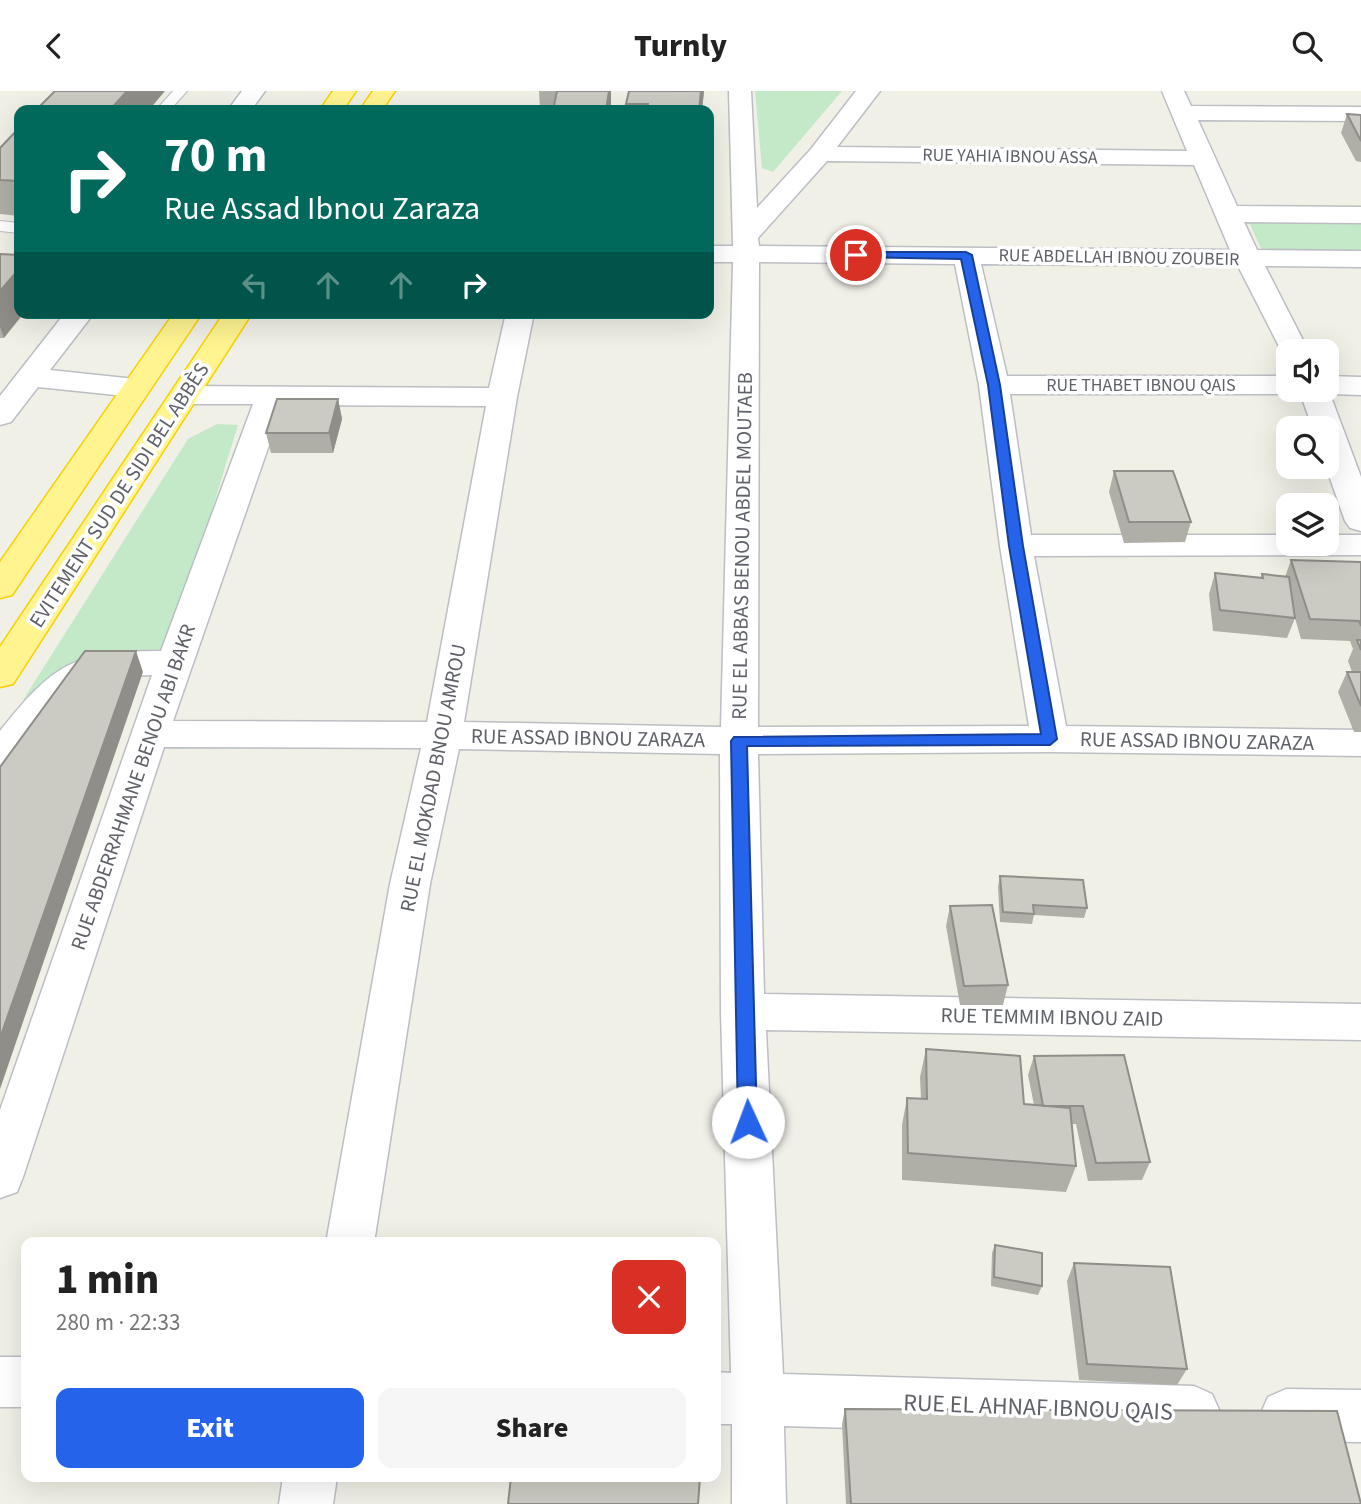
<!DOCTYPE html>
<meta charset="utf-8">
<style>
:root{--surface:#fff;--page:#f6f6f6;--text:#222;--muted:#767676;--accent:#2563eb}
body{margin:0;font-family:"Source Sans 3",sans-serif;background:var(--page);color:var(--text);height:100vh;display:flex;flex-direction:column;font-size:26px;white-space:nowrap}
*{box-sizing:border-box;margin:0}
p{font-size:23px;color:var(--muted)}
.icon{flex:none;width:38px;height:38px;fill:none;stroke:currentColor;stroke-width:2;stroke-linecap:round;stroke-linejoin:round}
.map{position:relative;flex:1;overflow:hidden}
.side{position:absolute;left:21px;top:1146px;width:700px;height:245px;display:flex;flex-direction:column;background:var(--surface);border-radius:14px;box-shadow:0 7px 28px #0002}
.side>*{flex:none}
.guide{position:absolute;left:14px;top:14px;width:700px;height:214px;border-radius:14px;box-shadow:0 7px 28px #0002;background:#00695c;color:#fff;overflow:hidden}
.controls{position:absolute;left:1276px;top:248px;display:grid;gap:14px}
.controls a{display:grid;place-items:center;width:63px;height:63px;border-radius:14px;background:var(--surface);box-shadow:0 7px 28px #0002;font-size:35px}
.pin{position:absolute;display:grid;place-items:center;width:60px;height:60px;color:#fff;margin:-30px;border:4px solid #fff;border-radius:50%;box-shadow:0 2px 7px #0007}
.me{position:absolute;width:77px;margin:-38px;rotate:358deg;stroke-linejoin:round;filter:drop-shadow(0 0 5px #0008)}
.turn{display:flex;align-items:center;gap:24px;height:147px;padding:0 35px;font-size:32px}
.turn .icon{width:91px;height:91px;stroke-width:2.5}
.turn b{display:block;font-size:49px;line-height:60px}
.lanes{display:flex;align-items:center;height:66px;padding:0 35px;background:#0003;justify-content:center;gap:35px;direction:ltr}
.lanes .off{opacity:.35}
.round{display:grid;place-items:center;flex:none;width:74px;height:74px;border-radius:14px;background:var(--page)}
.summary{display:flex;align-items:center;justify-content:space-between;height:119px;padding:0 35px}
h1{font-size:42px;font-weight:800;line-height:52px}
.action{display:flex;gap:14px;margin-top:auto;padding:14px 35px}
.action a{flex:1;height:80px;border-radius:14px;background:var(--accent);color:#fff;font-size:28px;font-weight:800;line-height:80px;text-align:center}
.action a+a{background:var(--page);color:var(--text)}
header{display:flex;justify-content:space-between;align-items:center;height:91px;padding:0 35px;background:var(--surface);font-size:32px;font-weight:800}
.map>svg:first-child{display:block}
.green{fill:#c3e9c9}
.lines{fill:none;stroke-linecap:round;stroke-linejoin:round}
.lane-casing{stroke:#bbbec3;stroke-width:2}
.street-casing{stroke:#bbbec3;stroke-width:3}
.highway-casing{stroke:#f8d000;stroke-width:3}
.lane{fill:#fff;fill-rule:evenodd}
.street{fill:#fff;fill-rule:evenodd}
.highway{fill:#fff490;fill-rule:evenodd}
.wall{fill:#afafa8}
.shaded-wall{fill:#8f8e88}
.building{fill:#cccbc3;stroke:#8f8e88;stroke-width:2}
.route{fill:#2563eb;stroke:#184099;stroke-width:2}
.labels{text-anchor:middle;stroke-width:7;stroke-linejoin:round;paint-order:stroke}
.far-street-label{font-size:18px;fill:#5e6168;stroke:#fff}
.street-label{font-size:21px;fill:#5e6168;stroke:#fff}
.near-street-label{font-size:24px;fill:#5e6168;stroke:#fff}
</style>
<header><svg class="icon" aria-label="back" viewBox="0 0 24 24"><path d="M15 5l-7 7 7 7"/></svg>Turnly<svg class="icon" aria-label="search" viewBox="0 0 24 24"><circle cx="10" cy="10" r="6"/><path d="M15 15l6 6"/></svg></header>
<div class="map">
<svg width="1361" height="1413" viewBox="0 0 1361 1413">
<rect width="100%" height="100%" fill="#f1f0e7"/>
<path class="green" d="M755,0h87l-69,81 -11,-4z
M1247,127l114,1v35l-98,-1z
M217,333l21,1 -72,235 -122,42 -21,-2 165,-261z"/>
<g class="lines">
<defs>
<path id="lane" d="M173,0h14l-17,19h-14z
M0,130l19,2v10l-19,-2z"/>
<path id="street" d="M242,0h23l-14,19h-23z
M729,0h22l6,117 54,-59 45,-58h24l-43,56 350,4 -25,-60h22l7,15 170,1v14l-163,-1 39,86 124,1v16l-117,-1 13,28 104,1v16l-96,-1 44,86h-21v7l-3,-1 -47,-92 -257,-2 26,112h281v14h11l-11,4h-278l21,141h257v9h38v-9h35v20l-327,1 32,170 295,4v26l-311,-4 -292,2 6,240 597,10v36l-595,-10 17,344 411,12 18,8 8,18 -8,18 -18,8 -410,-12 2,78h-54v-80h-16v-52l15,1 -10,-361 -1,-258 -261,-5 -29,135 -56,359h-48l64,-359 31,-136 -257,-1 -141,430 -6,15 -17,6v-88l152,-435 -48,2 -17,9 -29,26 -45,56 -13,4v-41c54,-68 74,-80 161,-80l92,-247h-68l-10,-3 -5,-6 5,-6 10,-3 304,2 17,-75h28l-17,84 -53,325 257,5 12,-465h-24v-16h24zM827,70l367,4 36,85 -471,-4 -1,-8zM759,171l196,2 24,121 21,161 29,180 -271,1zM283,314l203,1 -59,316 -254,-1z
M65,222h29l-44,57 85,9 10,3 5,6 -5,6 -10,3 -97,-10 -27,35 -11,3v-29z
M1326,285l35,1v18l-31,-1 31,83v54l-11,-3 -5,-7 -19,-54v-38h-13l-14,-39h27z
M0,1266h26v50h-26z
M1286,1298l75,1v52l-75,-1 -18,-8 -8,-18 8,-18z
M283,1386h54l-4,27h-54z"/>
<path id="highway" d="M333,0h23l-13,19h-23z
M373,0h22l-13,19h-22z
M174,222h28l-190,282 -12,3v-36z
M224,222h28l-239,371 -13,3v-40z"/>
</defs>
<use href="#lane" class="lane-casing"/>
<use href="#street" class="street-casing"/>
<use href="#highway" class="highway-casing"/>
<use href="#lane" class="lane"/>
<use href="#street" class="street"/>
<use href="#highway" class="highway"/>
</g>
<path class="wall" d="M539,0h72v17l-71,2z
M704,0l-2,19h-75l-1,-6z
M1347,23l14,1v47l-5,-1 -15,-28z
M19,37v88l-19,-2v-66z
M0,163l4,84h-4z
M338,308l4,20 -9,34h-62l-5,-20z
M1114,380l77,51 -6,20 -61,1 -15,-51z
M1291,469l70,2v170h-7l-16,-40 9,-20h5l-4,-11 5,-12 -3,-8 -49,-2 -6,-21 -8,20 -74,-7 -4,-37 6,-21 46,5 1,-4 23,3z
M1000,785l87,32 -3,10 -50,-3 -2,9 -32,-2 -2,-35z
M950,815l58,79 -5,20h-43l-14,-79z
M926,958l98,55 10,1 -6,-30 6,-19 116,106 -8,18 -54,1 -12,-57h-4l4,42 -10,26 -164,-12v-55l5,-27 14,1 -1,-22z
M995,1154l47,41 -4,9 -47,-9 1,-33z
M1074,1172l113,106 -10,16 -98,-5 -12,-99z
M845,1318l516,95h-515l-4,-80z"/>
<path class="shaded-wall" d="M127,0h38l-16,19h-39z
M609,0h2v19h-5z
M701,0h3l-2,19h-3z
M19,178v44h5l-20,25 -4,-11v-36z
M338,308l4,20 -9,34 -4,-20z
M136,560l7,21 -143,417v-51z"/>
<path class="building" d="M55,0h72l-17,19h-74z
M557,0h52l-3,19h-53z
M629,0h72l-2,19h-52l1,-6h-22z
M1347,23l14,1v26z
M19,37v53l-19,-1v-32z
M0,163l19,1v14l-19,22z
M277,308h61l-9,34h-63z
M1114,380h59l18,51h-62z
M1291,469l70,2v64l-2,-5 -49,-2z
M1215,482l48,5 -1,-4 27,3 6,41 -75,-8z
M1357,549h4v10z
M85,560h51l-136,387v-271z
M1347,581h14v34z
M1000,785l83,4 4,28 -54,-3 1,9 -31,-2z
M992,814l16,80 -44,1 -14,-80z
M926,958l94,7 4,48 46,4 6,58 -168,-13 -1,-55 20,1z
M1124,964l26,107 -54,1 -13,-57h-40l-9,-50z
M995,1154l47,8v33l-48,-9z
M1074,1172l96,4 17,102 -100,-5z
M845,1318l492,2 24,93h-510z
M511,1386h189l-2,27h-190z"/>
<path class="route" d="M856,161h110l6,3 28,130 23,161 34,193 -7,6 -303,1 10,376 -3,6 -6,3 -7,-3 -3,-6 -7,-381 3,-4 307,-3 -32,-188 -21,-161 -27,-126 -109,-2 -2,-2z"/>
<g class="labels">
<g class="far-street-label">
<text transform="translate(1010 65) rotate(1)" y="6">RUE YAHIA IBNOU ASSA</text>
<text transform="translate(1119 166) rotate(1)" y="6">RUE ABDELLAH IBNOU ZOUBEIR</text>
<text x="1141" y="300">RUE THABET IBNOU QAIS</text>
</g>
<g class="street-label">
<text transform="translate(119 404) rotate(-57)" y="7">EVITEMENT SUD DE SIDI BEL ABBÈS</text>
<text transform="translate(742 455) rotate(-89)" y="7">RUE EL ABBAS BENOU ABDEL MOUTAEB</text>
<text transform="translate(588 647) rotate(1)" y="7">RUE ASSAD IBNOU ZARAZA</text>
<text transform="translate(1197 650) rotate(1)" y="7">RUE ASSAD IBNOU ZARAZA</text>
<text transform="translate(433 687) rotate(-79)" y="7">RUE EL MOKDAD BNOU AMROU</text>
<text transform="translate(133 696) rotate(-71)" y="7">RUE ABDERRAHMANE BENOU ABI BAKR</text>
<text transform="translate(1052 926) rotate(1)" y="7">RUE TEMMIM IBNOU ZAID</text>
</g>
<g class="near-street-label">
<text transform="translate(1038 1316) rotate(2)" y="8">RUE EL AHNAF IBNOU QAIS</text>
</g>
</g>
</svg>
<div class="controls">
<a><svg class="icon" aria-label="sound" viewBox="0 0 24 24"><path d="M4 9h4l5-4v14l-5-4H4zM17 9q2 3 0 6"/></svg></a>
<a><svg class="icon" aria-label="search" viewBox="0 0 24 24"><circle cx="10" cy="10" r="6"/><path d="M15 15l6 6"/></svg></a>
<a><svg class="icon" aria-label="layers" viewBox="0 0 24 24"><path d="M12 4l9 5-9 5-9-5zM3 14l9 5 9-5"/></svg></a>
</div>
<div class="pin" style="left:856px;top:164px;background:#d93025"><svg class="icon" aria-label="arrive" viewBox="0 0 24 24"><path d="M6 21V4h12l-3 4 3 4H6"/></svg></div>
<svg class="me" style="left:748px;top:1031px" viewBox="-20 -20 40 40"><circle r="19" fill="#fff"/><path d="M0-13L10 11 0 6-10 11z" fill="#2563eb"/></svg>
<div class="guide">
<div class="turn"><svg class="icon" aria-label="right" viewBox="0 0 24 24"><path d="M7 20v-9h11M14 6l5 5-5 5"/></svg><div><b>70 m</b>Rue Assad Ibnou Zaraza</div></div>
<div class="lanes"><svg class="icon off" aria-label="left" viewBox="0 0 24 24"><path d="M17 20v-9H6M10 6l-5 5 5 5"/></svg><svg class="icon off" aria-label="ahead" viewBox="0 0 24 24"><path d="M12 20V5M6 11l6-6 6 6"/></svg><svg class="icon off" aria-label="ahead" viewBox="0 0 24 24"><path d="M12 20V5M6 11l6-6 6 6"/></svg><svg class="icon" aria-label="right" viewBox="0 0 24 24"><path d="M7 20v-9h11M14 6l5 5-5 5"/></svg></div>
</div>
<section class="side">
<div class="summary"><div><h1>1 min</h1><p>280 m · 22:33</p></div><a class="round" style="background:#d93025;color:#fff"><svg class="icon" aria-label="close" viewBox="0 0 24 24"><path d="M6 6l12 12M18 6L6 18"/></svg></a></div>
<div class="action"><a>Exit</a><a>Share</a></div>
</section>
</div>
